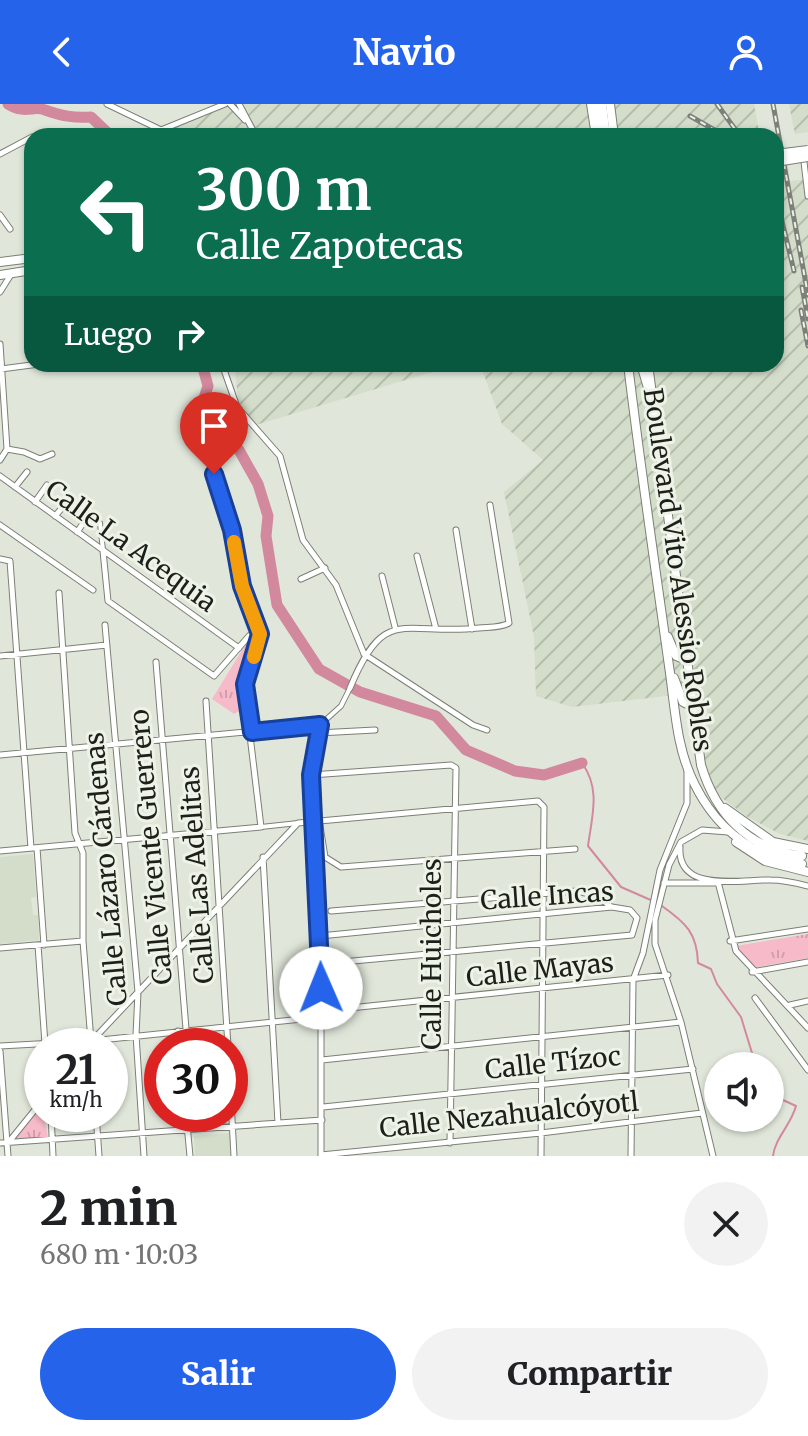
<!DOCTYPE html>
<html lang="es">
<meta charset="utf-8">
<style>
:root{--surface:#fff;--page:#f2f2f2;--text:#202124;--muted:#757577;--accent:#2563eb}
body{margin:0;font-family:Merriweather,serif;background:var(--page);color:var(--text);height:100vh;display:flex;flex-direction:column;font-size:30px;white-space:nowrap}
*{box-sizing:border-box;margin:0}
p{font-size:26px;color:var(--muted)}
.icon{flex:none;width:44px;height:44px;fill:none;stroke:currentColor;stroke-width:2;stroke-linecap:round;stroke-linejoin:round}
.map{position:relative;height:1052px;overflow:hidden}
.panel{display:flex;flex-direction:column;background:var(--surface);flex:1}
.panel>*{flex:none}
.top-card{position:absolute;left:24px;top:24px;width:760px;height:244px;border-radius:24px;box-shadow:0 2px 6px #0004;background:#0b6e4f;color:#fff;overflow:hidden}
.fabs{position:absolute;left:704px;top:948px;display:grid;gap:16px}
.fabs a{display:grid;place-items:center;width:80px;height:80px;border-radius:50%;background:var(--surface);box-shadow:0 2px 6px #0004;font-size:40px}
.speed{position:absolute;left:24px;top:924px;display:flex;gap:16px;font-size:40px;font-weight:700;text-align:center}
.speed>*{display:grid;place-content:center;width:104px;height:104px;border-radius:50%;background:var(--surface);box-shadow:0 2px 6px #0004;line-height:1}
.speed small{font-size:20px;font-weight:400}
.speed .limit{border:12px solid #d22;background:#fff;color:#111}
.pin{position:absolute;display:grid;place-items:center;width:68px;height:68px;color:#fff;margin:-82px -34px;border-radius:50% 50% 50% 0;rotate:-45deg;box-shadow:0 0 8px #0007}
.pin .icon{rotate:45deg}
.me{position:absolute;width:88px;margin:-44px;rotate:359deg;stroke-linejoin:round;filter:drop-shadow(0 0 6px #0008)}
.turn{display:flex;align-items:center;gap:28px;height:168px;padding:0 40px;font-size:36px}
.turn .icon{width:104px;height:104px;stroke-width:2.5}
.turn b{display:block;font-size:56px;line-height:68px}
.then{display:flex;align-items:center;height:76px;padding:0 40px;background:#0003;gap:16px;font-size:30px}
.round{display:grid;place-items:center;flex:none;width:84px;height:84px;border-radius:42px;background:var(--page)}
.summary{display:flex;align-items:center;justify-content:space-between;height:136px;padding:0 40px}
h1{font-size:48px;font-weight:800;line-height:60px}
.cta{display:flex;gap:16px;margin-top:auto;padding:16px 40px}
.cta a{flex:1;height:92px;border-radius:48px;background:var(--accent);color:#fff;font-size:32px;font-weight:800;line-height:92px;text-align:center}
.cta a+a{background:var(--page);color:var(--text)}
header{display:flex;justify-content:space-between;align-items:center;height:104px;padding:0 40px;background:var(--accent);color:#fff;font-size:36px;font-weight:800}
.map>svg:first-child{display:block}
.built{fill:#d3ddca}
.industrial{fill:url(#industrial-furrows)}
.grass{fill:url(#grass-tufts)}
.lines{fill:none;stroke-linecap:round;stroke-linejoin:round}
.stream{stroke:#d3899d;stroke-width:2}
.river{stroke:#d3899d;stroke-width:11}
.pedestrian-casing{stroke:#7a8074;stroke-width:6}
.minor-casing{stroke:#7a8074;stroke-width:7}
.primary-casing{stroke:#7a8074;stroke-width:10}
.trunk-casing{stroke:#7a8074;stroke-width:10}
.pedestrian{stroke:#fff;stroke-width:4}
.minor{stroke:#fff;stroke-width:5}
.primary{stroke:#fff;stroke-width:8}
.trunk{stroke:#fff;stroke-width:8}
.rail-casing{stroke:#7c8078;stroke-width:5}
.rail{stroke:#edf4e7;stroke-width:2;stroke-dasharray:6;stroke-linecap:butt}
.trunk-bridge-casing{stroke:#7a8074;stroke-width:10;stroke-linecap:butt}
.trunk-bridge{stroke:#fff;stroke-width:8}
.route-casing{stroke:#184099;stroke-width:20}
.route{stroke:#2563eb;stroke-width:14}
.slow{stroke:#f59e0b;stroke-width:14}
.labels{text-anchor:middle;stroke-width:6;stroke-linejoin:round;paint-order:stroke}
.street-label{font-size:26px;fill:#1d1f1b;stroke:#edf4e7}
</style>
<header><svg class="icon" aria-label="back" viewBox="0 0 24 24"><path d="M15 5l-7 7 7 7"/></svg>Navio<svg class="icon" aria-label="person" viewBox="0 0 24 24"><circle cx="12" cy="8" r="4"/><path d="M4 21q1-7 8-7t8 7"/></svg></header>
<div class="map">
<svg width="808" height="1052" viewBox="0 0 808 1052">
<defs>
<pattern id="industrial-furrows" width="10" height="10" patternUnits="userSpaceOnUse" patternTransform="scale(2)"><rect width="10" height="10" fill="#d3ddca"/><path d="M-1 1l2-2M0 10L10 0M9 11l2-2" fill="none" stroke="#b5bdad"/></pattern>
<pattern id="grass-tufts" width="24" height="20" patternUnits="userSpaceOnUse" patternTransform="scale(2)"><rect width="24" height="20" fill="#f7bac9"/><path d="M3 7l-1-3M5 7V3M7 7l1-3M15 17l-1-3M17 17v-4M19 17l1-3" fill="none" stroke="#d39fac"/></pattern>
</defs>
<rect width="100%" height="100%" fill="#e0e7da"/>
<path class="built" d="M33,750l3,43 -5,1 2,17h5l1,25 -39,4v-87z
M230,1029l1,23h-36l-1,-20z"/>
<path class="industrial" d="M232,0h522l6,32h-599l-1,-3z
M789,0h19v28l-13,2z
M808,75v662l-28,-7 -34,-18 -32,-24 -10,-22 -13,-77 -119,14 -36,-11 -2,-59 -30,-145 39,-32 -41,-36 -22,-60h296v-181z
M234,260h225l-217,65z"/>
<path class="grass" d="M255,525l4,5 -20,59 4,16 -9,5 -22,-15z
M808,830v24l-56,10 -17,-22z
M42,1002l6,31 -34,3z"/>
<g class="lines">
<path class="stream" d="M582,659c19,26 10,53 6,83l33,41 32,14
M662,802c24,17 35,27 36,57l13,6 6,15 24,33 15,49
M770,990l26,12c-5,19 -21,32 -23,50"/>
<path class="river" d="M8,0c18,11 25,1 37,6 17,6 28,8 46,7l20,19
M202,260l6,22 -5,15 8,20 28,29 19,34 10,32 -2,20 11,69 42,64 41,23 76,24 30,34 49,21 29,4 38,-12"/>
<defs>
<path id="pedestrian" d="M100,419l3,27
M320,621l21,-19 9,-18
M261,723l37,-4"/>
<path id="minor" d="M107,0l54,26 64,-26
M230,0l15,16
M239,0l17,32
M0,50l32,-17
M804,58l4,34
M0,111l10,14
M0,188l12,-19
M0,240l7,105 -7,11
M222,260l15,43 43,49 23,84 33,45 28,69
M1,265l38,-5
M7,345l17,3 16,7 12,-5
M0,372l239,172
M15,383l12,-15
M35,398l12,-17
M55,412l14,-16
M0,421l93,65
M456,426l16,99
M77,428l12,-17
M103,447l5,50 106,75 35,-40
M417,452l19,73
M0,455l10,2 21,287
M382,472l13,51
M301,475l24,-11
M59,489l16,240 8,20v88l8,100
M105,521l33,367 -2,43 8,121
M364,550l109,71 14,5
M0,552l107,-11
M156,558l30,367
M350,584c35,-85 54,-52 129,-60 10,-1 22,0 30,-5l-19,-118
M206,597l22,345
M318,629l57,-3
M0,651l320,-30 -9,50 10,189v192
M311,671l140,-10 5,3 -6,375
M319,716l6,37 16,10 234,-18
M680,743c-3,47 62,32 91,33 12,0 25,3 37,6
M37,744l7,97
M0,747l261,-24 -16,-133 15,-60 -18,-48 -10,-56 -18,-56
M263,753l15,266
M718,778l18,69 72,77
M664,779h53
M331,807l246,-20 21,5 13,11
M320,832l292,-29 18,3 7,8 -5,17 -311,29
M730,837l78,-12
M38,841l7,99
M0,844l83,-7
M752,868l56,-10
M755,894l53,72
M790,901l18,-4
M321,907l347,-36
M178,927l2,15
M0,942l91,-5 230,-24
M87,942l211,-223 240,-22 6,6 -3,349
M0,947l8,105
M322,956l359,-38
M230,979l4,73
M323,1003l370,-38
M51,1010l2,42
M96,1010l3,42
M186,1010l4,42
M0,1039l322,-23
M8,1039l34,-42
M321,1051l220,-22 161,-20
M631,1052l2,-176 10,-27 17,-83 27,-67v-32
M713,1052l-32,-134 -26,-78v-24l14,-55 12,-23 21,-12 26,2"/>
<path id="primary" d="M591,0l5,32
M610,0l4,32
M628,260c12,101 27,201 41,302 6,40 7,83 26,119 22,44 58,72 107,79
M648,260l53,401c15,50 48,84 101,91
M668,533l8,19 11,4
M674,574l9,24 8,4
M725,704l48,34 35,7
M736,738l29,19 43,11"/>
<path id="trunk" d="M596,0l4,32
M602,0l4,32
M0,158l32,-4
M0,171l32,-5
M641,260l13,44"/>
</defs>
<use href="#pedestrian" class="pedestrian-casing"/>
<use href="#minor" class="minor-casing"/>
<use href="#primary" class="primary-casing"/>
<use href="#trunk" class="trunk-casing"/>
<use href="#pedestrian" class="pedestrian"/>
<use href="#minor" class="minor"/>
<use href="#primary" class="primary"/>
<use href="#trunk" class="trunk"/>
<defs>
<path id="rail" d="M717,0l23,32
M773,0l35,191
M690,12l35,20
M776,92l18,75
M802,183l6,32
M801,206l7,36"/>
</defs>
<use href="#rail" class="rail-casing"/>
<use href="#rail" class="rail"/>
<defs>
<path id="trunk-bridge" d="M776,50l32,-4
M776,58l32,-5"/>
</defs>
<use href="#trunk-bridge" class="trunk-bridge-casing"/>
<use href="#trunk-bridge" class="trunk-bridge"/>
</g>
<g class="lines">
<defs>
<path id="route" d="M214,370l18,56 10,56 18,48 -15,50 7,48 68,-7 -9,50 10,213"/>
</defs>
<use href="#route" class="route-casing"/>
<use href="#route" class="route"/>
<path class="slow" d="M234,438l8,44 18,48 -6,23"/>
</g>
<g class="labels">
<g class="street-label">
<text transform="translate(131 442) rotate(36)" y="9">Calle La Acequia</text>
<text transform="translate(678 466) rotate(82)" y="9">Boulevard Vito Alessio Robles</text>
<text transform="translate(151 743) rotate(-95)" y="9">Calle Vicente Guerrero</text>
<text transform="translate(106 765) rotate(-95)" y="9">Calle Lázaro Cárdenas</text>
<text transform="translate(197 771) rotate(-94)" y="9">Calle Las Adelitas</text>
<text transform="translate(547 792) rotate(-4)" y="9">Calle Incas</text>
<text transform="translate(432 850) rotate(-90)" y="9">Calle Huicholes</text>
<text transform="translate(540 866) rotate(-6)" y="9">Calle Mayas</text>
<text transform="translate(553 959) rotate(-6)" y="9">Calle Tízoc</text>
<text transform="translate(509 1011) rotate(-6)" y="9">Calle Nezahualcóyotl</text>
</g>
</g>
</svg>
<div class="fabs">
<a><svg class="icon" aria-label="sound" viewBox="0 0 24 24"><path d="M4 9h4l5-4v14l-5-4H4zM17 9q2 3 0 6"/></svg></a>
</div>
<div class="speed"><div>21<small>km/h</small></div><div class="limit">30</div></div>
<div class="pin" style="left:214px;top:370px;background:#d93025"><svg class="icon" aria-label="arrive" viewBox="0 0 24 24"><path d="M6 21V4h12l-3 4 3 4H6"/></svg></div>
<svg class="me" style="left:321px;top:884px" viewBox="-20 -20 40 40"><circle r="19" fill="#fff"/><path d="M0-13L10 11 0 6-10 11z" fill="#2563eb"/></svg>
<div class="top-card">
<div class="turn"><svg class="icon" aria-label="left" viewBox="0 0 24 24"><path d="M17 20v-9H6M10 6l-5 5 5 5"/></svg><div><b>300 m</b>Calle Zapotecas</div></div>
<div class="then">Luego<svg class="icon" aria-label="right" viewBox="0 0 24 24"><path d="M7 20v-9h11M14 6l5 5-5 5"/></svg></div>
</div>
</div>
<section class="panel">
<div class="summary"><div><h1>2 min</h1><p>680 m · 10:03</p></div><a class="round"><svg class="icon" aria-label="close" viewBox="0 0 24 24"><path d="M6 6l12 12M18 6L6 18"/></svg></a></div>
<div class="cta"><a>Salir</a><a>Compartir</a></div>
</section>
